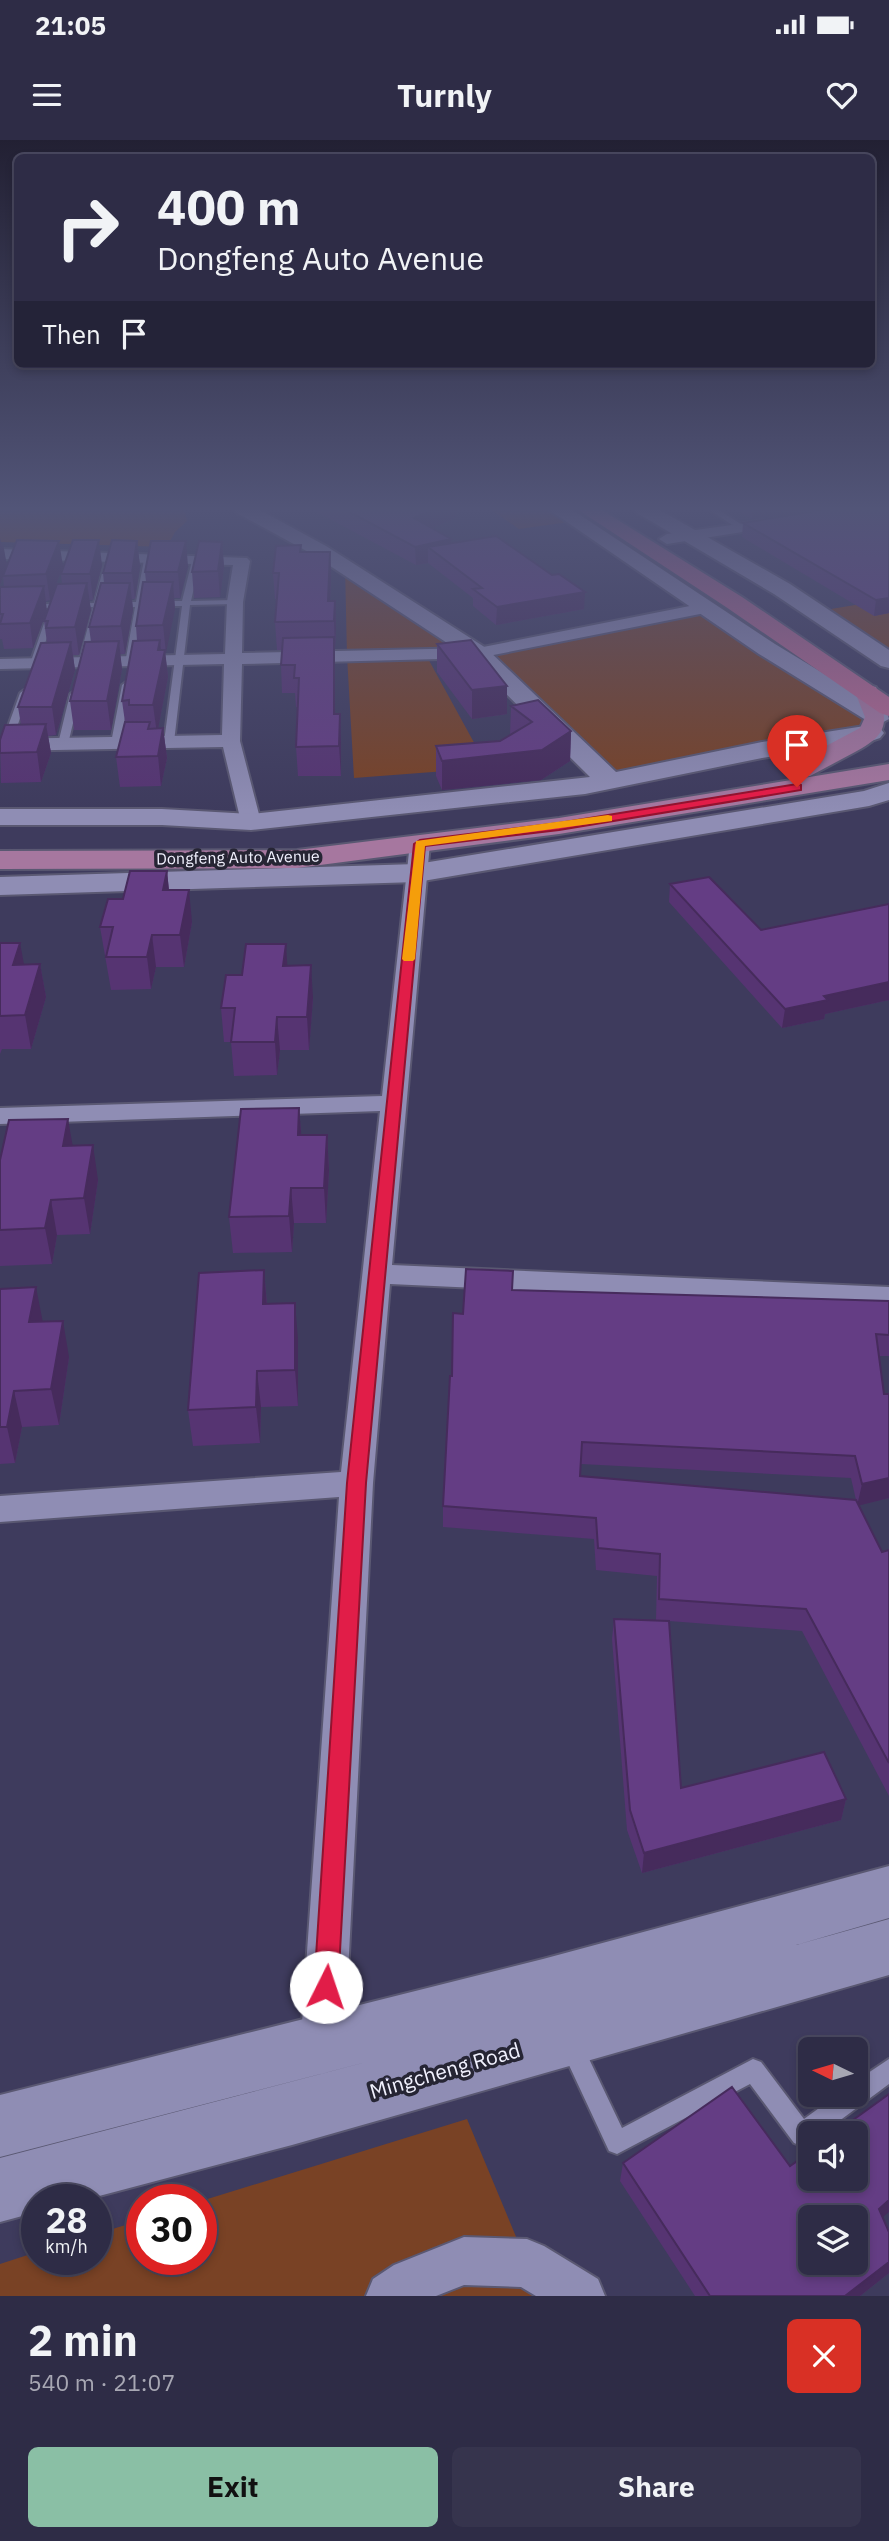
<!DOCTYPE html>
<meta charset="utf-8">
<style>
:root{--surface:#2e2c46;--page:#36344d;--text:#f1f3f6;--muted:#a7a7b3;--line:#49485f;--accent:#8abfa5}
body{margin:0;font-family:"IBM Plex Sans",sans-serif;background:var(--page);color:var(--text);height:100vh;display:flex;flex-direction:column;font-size:26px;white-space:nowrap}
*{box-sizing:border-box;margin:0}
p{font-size:23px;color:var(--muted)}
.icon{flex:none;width:38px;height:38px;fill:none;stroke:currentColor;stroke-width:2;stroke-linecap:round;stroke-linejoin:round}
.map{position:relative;height:2156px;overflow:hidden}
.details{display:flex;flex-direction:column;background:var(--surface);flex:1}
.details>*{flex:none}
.banner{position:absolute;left:14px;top:14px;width:861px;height:214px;border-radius:10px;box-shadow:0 4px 10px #0003,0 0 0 2px var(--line);background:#2e2c46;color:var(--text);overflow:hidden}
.needle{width:46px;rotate:275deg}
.controls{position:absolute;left:798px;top:1897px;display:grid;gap:14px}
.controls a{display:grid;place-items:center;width:70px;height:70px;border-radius:10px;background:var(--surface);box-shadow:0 4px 10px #0003,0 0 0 2px var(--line);font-size:35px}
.speed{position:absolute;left:21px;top:2044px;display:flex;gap:14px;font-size:35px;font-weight:700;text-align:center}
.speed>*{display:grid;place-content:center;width:91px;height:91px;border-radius:50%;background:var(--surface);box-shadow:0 4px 10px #0003,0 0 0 2px var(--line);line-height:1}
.speed small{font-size:18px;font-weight:400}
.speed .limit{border:10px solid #d22;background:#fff;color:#111}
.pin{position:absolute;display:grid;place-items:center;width:60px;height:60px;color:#fff;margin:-72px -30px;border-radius:50% 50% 50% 0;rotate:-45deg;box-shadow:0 0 7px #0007}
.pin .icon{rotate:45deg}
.me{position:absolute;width:77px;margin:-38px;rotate:4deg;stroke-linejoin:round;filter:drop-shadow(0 0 5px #0008)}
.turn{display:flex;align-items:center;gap:24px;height:147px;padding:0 28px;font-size:32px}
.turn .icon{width:91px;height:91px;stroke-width:2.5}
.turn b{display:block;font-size:49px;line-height:60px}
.then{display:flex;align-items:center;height:66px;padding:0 28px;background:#0003;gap:14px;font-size:26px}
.round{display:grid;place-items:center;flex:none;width:74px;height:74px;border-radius:10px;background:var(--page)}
.headline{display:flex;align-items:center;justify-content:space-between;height:119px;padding:0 28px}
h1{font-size:42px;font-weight:700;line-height:52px}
.primary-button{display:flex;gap:14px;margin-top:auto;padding:14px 28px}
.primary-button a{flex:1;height:80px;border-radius:10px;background:var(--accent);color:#111;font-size:28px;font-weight:700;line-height:80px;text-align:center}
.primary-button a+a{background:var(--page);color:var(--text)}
.status{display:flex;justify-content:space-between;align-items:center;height:49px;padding:0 35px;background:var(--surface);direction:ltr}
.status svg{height:19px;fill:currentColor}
header{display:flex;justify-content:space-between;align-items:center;height:91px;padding:0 28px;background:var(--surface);font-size:32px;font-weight:700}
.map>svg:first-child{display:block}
.green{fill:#794225}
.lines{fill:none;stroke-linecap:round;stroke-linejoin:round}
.lane-casing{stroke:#5a5872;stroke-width:4}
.street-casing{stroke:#5a5872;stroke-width:4}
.secondary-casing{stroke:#5a5872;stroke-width:4}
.primary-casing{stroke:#5a5872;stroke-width:4}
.highway-casing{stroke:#5a5872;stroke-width:4}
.lane{fill:#8f8db4;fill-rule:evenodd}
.street{fill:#8f8db4;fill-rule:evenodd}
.secondary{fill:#8f8db4;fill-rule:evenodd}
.primary{fill:#a6779f;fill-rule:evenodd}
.highway{fill:#b56891;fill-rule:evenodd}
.wall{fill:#563472;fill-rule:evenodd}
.shaded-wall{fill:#462b5c}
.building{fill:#643d84;stroke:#462b5c;stroke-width:2;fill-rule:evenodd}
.route{fill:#e11d48;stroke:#92132f;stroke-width:2}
.slow{fill:#f59e0b}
.labels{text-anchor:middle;stroke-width:7;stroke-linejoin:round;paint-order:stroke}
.far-street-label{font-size:16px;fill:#f1f1fe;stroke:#262534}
.near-street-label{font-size:21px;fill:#f1f1fe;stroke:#262534}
</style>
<div class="status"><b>21:05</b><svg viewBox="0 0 49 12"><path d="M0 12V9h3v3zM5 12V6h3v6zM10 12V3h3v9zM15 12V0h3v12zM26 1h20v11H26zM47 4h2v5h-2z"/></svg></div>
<header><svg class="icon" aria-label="menu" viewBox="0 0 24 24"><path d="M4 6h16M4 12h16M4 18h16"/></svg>Turnly<svg class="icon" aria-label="heart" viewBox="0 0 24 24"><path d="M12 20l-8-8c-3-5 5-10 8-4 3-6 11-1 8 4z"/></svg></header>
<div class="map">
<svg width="889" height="2156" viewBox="0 0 889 2156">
<rect width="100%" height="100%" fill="#3e3b5d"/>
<path class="green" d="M0,369h179l6,3 2,9 -12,11 -8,15 -167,-5z
M490,369h68l18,12 -57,8z
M345,426l133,87 227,-45 173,109 -7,16 -261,48 -132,-128 -52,2 51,93 -18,22 -105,8 -7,-122z
M861,464l28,1v49l-58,-45z
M467,1979l60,144 54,33h-581v-32l37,-12v7h59v-25l46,-14v39h59v-58z"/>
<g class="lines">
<defs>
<path id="lane" d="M708,369h9l30,19 -7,2z
M148,418l4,2 -8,41h38l10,-40 4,-2 4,2 -9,40 44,-1 4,2 -4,2 -45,1 -16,137 -5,3 -5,-3 18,-136h-38l-10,52 -4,3 -4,-3 9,-51h-34l-14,54 -4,3 -4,-3 14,-54 -93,2v-4l94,-2 11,-41 4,-2 4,2 -11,40h34l8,-42z
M48,472l7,2 -16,47 -7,2 -1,-2z
M126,542l4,3 -9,58 -5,3 -5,-3 11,-58z
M24,550l4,3 -15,47 -8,2 -2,-2 17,-47z
M75,551l5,3 -12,50 -5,3 -5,-3 12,-50z
M572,1897l8,3 42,88 131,-69 8,3 43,57 33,-24h19v-14l33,-22v25l-66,49h-13v10l-8,3 -8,-3 -44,-59 -133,70 -8,-3 -48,-103 3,-8z"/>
<path id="street" d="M781,378l7,4 -2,3 -119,19 -8,-5 8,-5z
M0,409l247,9 3,3 -7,41 -1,51 236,-5 227,-45 8,5 -8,5 -227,45 -236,6 -2,77 21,81 -3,4h-14l-3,-4 -18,-75 -223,4v-12l222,-4 2,-71 -224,5v-10l225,-5 2,-52 6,-37 -233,-6z
M420,697l7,2 3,4 -38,422 497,22v20l-499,-23 -17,199 -29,569 -6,16 -16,6 -16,-6 -6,-16 39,-555 -339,25v-26l341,-24 39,-361 -380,13v-16l382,-12 28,-253 3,-4z
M464,2097l63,2 17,7 54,33 7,17h-69l-15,-9 -57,-2 -28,11h-70l7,-17 21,-14z"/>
<path id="secondary" d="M234,369h24l68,37 160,102 130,124 146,-30 109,-17 9,3 4,5 -4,5 -9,3 -109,17 -177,36 -334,36 -89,-5h-162v-16h162l89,5 339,-37 -120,-119 -158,-104 -75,-41z
M548,369h23l204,135 112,68 2,7 -11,6 -9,-3 -110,-68z
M634,369h24l132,75 99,66v18l-8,-2 -107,-72 -137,-81z
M889,643v17l-20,6 -452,76 -417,13v-18l417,-13 447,-73z
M889,1726v52l-93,27 93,-26v56l-597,170 -208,55h-47v12l-37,10v-64l378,-99 -378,98v-62l543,-136z"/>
<path id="primary" d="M867,545l9,2c13,35 13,47 -21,65 -15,8 -30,16 -45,24l-9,2 -9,-2 -4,-6 4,-6 68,-36 5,-11 -10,-25 3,-5z
M889,624v16l-330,54 -262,34 -297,1v-18l297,-1 262,-32z"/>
<path id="highway" d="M577,369h23l142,88 147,100v19l-9,-3 -154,-106z"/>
</defs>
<use href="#lane" class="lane-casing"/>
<use href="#street" class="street-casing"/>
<use href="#secondary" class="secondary-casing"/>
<use href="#primary" class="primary-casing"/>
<use href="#highway" class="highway-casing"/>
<use href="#lane" class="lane"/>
<use href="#street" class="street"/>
<use href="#secondary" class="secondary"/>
<use href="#primary" class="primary"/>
<use href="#highway" class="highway"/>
</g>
<path class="wall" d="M311,369h146v8l-25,11 19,15 133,66 -88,16 -23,-19v-8l-45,-35 -12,2z
M734,369h89l-71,10z
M827,369l62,104 -15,3 -132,-79 1,-14z
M137,401l3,25 -5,33h-3l1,11 -8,44h-5l2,15 -11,61h-37l-4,-29 21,-59 -2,-15 15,-44 -1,-10z
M222,402l2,25 -4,30 -26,1 -2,-26z
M1,403l6,22 56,1 -13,34 -4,1 -13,47 -29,1 -2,-10h-2v-52h4l-1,-10 -3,8z
M301,412h29l1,26 -1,23h5l1,27 -1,20h-1l1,66 6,29v33h-43l-2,-29 2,-40h-2l-1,-14h-13l-1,-28 1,-15h-5l-2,-28 2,-23h-2l-2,-26z
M102,425l-9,35h-4l2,10 -12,45h-6l2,15 -19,65 -8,1 3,17 -10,29 -40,1 -1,-43 21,-15 -3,-18 29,-64 -3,-22 18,-37 -1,-10z
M188,426l-8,32h-6l1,11 -10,44 3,24 -10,51h5l4,30 -6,28 -41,1 -4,-30 9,-35 -3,-21 15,-60 -1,-15 10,-44 -1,-10z
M437,504l70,42v28l-35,5 -35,-47z
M511,566l60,25 -1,30 -29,19 -99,10 -6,-14v-30l64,-5 10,-6z
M167,731l2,19 23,32 -8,45h-28l-5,22 -40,1 -11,-63 23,-28z
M670,744l91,46 128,-26v96l-64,14 -1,5 -42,9 -113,-126z
M0,803l24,22 16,-1 6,33 -15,52h-29l-2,5z
M287,826l26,32 -4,52h-29l-3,25 -43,1 -3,-34h-7l-3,-34 21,-33z
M299,968l2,27h26l2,35 -3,53h-32l-2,29 -59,1 -4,-36z
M73,1006l25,34 -8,54 -33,1 -5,29 -52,2v-106z
M264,1130l3,34 31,35v67l-37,1 -1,36 -67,3 -5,-36z
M0,1149l42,33 27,35 -10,68 -37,2 -7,36 -15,1z
M512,1150l377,11v55h-10l5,38h5v104l-30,7 23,47 7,-2v246l-87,-165 -133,-10 12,167 165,11 -5,21 -199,53 -15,-43 -15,-191 2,-20 42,1 1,-44 -61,-6 -2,-31 -151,-12v-21l9,-130 11,-62zM581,1324l270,14 5,22 -276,-24z
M623,2023l167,3 93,51 6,56 -29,23h-165l-75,-115z"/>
<path class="shaded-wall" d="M435,369h22v8l-43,19v-18z
M753,369h70l-71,10z
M0,398l2,9 1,-4 4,23 -7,19z
M451,399v19l-23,-11v16l-12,2 -1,-18z
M99,400l3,25 -9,35 -3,-26z
M59,401l4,25 -13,34 -4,-26z
M137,401l3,25 -5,33 -3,-26z
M186,401l2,25 -8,32 -2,-26z
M222,402l2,25 -4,30 -2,-26z
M330,412l1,26 -2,43 -1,-20z
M173,442l2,27 -9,44 -3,-28z
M87,443l4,27 -12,45 -4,-28z
M130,443l3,27 -8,44 -4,-28z
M44,446l3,25 -14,37 -3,-25z
M585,452l-1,17 -88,16 1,-18z
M889,458v15l-15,3 2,-16z
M335,461l1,27 -1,20 -1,-27z
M334,497l1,27v79l-1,-29z
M160,500l2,22 3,-12 3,27 -11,57 -4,-29 5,-55z
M119,501l3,28 -11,61 -4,-29z
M71,502l4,28 -19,65 -4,-28z
M507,546v28l-35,5v-29z
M340,574l1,29v33l-2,-30z
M46,584l5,29 -10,29 -4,-30z
M163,588l4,30 -6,28 -3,-30z
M571,591l-1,30 -29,19 -99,10v-29z
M167,731l3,31 -7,-12z
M189,750l3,32 -8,45 -4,-32z
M152,795l4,32 -5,22 -4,-32z
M20,803l6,32 -13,-10z
M286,804l2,32 -5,-10z
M40,824l6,33 -15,52 -6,-34z
M311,825l2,33 -4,52 -2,-33z
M889,842v18l-64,14 -1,5 -42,9 3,-19 39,-13z
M277,877l3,33 -3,25 -2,-33z
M299,968l3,35 -4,-8z
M68,979l6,34 -11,-7z
M327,995l2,35 -3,53 -2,-35z
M93,1005l5,35 -8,54 -6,-36z
M291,1048l3,35 -2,29 -3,-36z
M51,1060l6,35 -5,29 -7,-36z
M264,1130l3,36 -4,-2z
M36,1147l7,36 -14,-1z
M295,1163l3,36v67l-3,-36z
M63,1181l6,36 -10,68 -8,-36z
M257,1231l4,36 -1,36 -4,-36z
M14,1251l8,36 -7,36 -8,-36z
M889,1338v20l-32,8 5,-22z
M846,1659l-5,21 -199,53 2,-20z
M889,2060v12l-17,14 7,-17z
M889,2122v11l-29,23h-15z"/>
<path class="building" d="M344,369h91l-21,9 37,21 -36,8z
M827,369h62v89l-13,2 -133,-77z
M496,396l56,39 7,-1 26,18 -88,15 -24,-18 9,-1 -54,-41z
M17,400l42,1 -13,33 -43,2z
M73,400h26l-9,34h-29z
M112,400l25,1 -5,32h-29z
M151,401h35l-8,31h-33z
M199,401l23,1 -4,29 -26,1z
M301,405l-1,7h30l-2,49h7l-1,20 -59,1 4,-49h-6l3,-27z
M143,442h30l-10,43 -27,1z
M87,443l-12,44 -29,1 2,-7h-4l13,-37z
M101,443h29l-9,43 -32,1z
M44,446l-14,37 -30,1 3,-10h-3v-27z
M334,497v77h6l-1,32 -43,1 3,-69h-5l1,-13h-14l2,-27z
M160,500l-2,10h7l-12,55h-24v-5l-7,1 11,-60z
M471,500l36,46 -35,4 -35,-46z
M119,501l-12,60h-37l15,-59z
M71,502l-19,65h-34l23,-64z
M538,560l33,31 -29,19 -100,11 -6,-15 64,-5 32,-19 -21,-16z
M125,582h25l-2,7 15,-1 -5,28 -42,1z
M46,584l-9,28 -37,1v-13l5,-15z
M130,731h37l-4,19h26l-9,45h-28l-5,22h-41l7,-30h-13l8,-28h15z
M709,737l52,53 128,-26v78l-65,14 4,4 -43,9 -115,-125z
M0,803h20l-7,22 27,-1 -15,51 -25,1z
M246,804h40l-3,22 28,-1 -4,52h-30l-2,25h-44l4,-34h-14l5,-33h16z
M299,968l-1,27h29l-3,53h-33l-2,28 -60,1 12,-108z
M68,979l-5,27 30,-1 -9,53 -33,2 -6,28 -45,2v-70l9,-40z
M466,1129l47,2 -1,19 377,11v34l-13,-1 8,60h5v84l-27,6 -7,-28 -273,-14 -2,34 276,24 26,52 7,-2v213l-83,-154 -147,-10 1,-45 -62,-6 -2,-30 -153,-12 7,-130h2l1,-63 10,1z
M264,1130l-1,34 32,-1v67l-38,1 -1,36 -68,3 11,-137z
M36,1147l-7,35 34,-1 -12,68 -37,2 -7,36h-7v-138z
M614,1479l55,2 12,167 143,-36 22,47 -202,54 -14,-43z
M732,1947l58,79 20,-14v27h46v-46h-21l54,-39v106l-10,9 10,23v30l-44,34h-135l-87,-133zM810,2077h46v46h-46z"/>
<linearGradient id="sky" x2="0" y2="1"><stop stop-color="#222033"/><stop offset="0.55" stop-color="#525578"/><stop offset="1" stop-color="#525578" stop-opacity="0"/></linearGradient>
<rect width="889" height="671" fill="url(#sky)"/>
<path class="route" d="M797,644l4,1v5l-242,40 -134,16 -59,637 -28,504 -3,8 -9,3 -9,-3 -3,-8 33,-504 67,-639 6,-4 139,-17z"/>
<path class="slow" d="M608,675l4,1v5l-187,25 -10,113 -2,2h-9l-2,-2 14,-118z"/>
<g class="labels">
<g class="far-street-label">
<text transform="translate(238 717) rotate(-1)" y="6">Dongfeng Auto Avenue</text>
</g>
<g class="near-street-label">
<text transform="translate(445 1931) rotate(-16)" y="7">Mingcheng Road</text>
</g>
</g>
</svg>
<div class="controls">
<a><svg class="needle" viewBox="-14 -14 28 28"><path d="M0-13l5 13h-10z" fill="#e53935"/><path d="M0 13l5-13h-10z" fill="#a7a7b3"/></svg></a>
<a><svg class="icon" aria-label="sound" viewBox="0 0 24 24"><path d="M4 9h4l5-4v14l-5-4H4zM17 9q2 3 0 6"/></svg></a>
<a><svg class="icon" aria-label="layers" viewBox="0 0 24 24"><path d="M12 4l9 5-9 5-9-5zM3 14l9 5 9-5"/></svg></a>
</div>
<div class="speed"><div>28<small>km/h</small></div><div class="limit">30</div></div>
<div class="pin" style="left:797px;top:647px;background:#d93025"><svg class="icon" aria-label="arrive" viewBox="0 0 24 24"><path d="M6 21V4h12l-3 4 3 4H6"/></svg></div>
<svg class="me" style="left:326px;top:1847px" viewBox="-20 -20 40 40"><circle r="19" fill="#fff"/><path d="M0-13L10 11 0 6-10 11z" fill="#e11d48"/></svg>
<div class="banner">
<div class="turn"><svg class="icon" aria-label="right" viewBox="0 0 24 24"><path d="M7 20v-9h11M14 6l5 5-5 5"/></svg><div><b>400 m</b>Dongfeng Auto Avenue</div></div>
<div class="then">Then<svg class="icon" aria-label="arrive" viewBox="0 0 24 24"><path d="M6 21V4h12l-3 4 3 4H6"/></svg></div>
</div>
</div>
<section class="details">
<div class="headline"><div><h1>2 min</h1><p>540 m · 21:07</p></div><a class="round" style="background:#d93025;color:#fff"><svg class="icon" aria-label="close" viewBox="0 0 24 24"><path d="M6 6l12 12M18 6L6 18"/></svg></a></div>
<div class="primary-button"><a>Exit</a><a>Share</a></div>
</section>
